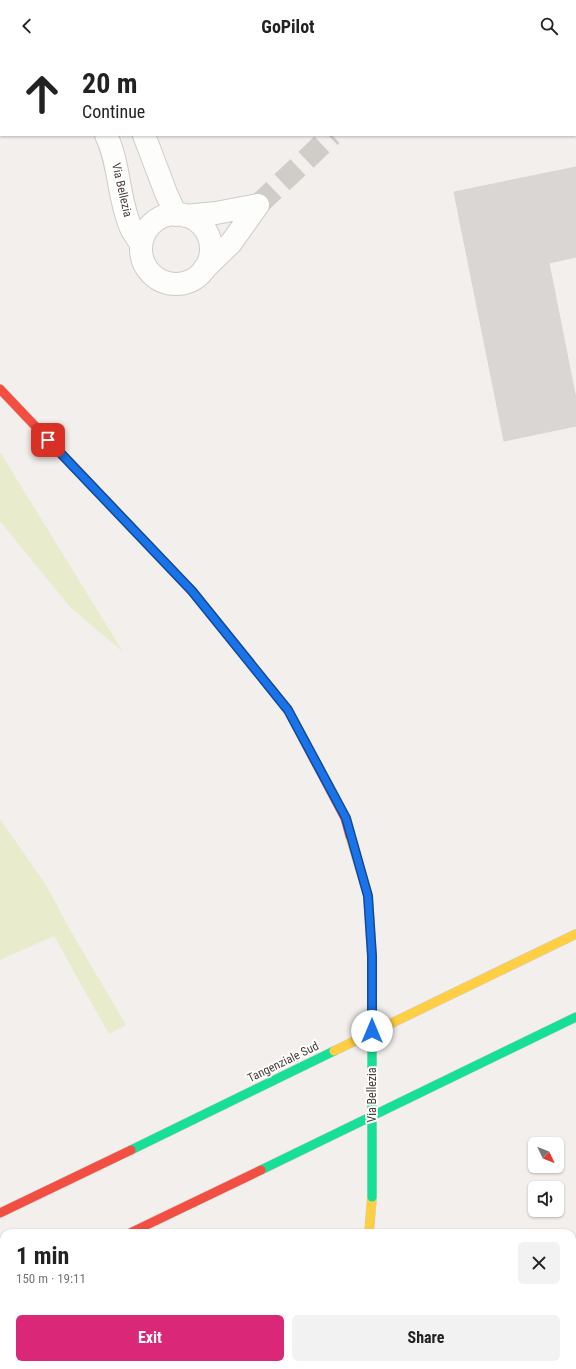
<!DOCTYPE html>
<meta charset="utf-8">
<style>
:root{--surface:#fff;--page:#f2f2f2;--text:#222;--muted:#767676;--accent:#db2777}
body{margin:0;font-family:"Roboto Condensed",sans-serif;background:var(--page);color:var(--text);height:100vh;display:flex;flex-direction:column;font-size:15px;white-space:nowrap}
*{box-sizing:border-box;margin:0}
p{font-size:13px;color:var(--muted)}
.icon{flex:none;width:22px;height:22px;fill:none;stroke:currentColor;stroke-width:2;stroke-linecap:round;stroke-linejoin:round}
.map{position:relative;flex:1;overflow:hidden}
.drawer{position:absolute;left:0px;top:1177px;width:576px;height:140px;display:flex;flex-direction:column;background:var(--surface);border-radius:12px 12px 0 0;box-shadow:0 1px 3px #0004}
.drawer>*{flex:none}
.guide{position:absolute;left:0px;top:0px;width:576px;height:84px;box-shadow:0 1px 3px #0004;background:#fff;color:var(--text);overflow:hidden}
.needle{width:26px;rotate:133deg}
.tools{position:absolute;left:528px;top:1085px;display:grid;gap:8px}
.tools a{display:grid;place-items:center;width:36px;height:36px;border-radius:6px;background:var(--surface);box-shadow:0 1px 3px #0004;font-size:20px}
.pin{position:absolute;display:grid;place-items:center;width:34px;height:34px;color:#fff;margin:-17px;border-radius:8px;box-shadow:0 2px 6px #0006}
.me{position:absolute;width:44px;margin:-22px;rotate:0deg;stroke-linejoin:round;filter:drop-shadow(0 0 3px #0008)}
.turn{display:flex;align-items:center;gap:14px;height:84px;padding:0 16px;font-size:18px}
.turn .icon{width:52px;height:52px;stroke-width:2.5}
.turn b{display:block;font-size:28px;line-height:34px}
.round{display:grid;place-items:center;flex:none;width:42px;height:42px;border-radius:6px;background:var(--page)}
.head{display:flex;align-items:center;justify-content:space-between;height:68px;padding:0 16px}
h1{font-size:24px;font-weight:700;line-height:30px}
.cta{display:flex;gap:8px;margin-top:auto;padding:8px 16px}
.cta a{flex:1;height:46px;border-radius:6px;background:var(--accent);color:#fff;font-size:16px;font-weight:700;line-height:46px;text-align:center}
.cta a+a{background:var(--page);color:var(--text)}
header{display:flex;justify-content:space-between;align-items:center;height:52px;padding:0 16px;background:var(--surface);font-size:18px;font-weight:700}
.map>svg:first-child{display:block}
.green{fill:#e8eccc}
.building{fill:#dad6d3;stroke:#dad5d2}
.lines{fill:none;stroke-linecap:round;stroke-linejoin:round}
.street-tunnel{stroke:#d0ccc8;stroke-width:22;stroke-dasharray:22 11;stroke-linecap:butt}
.street-casing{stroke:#cfcbc8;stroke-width:24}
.fast-casing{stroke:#d3cbc4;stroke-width:10}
.slow-casing{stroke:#d3cbc4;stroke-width:10}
.jam-casing{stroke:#d3cbc4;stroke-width:10}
.street{stroke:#fdfdfc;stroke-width:22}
.fast{stroke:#16e098;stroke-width:9}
.slow{stroke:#ffcf43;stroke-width:9}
.jam{stroke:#f24e42;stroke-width:9}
.fast-bridge-casing{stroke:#d3cbc4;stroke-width:10;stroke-linecap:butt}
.fast-bridge{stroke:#16e098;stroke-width:9}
.route-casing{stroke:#114b97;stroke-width:10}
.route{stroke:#1a73e8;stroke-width:7}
.labels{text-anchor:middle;stroke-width:4;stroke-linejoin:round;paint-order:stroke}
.street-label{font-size:12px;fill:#493e37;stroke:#fff}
</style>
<header><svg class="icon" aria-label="back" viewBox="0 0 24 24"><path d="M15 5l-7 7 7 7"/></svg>GoPilot<svg class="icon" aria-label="search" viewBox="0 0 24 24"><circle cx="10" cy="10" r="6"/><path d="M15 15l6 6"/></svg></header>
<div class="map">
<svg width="576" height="1317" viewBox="0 0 576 1317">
<rect width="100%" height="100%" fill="#f2efec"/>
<path class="green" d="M0,400l123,200 -53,-45 -70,-86z
M0,767l47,68 22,41 57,97 -17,9 -55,-98 -54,24z"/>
<path class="building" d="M576,115v90l-27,6 27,136v27l-72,15 -50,-249z"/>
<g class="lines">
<path class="street-tunnel" d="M258,153l74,-70"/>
<defs>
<path id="street" d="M67,0v1
M107,0l1,1
M426,1l2,-1
M106,83c14,29 12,64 25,93 3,6 7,11 10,16
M144,83l22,58 10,22
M141 197a35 35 0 1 1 70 0a35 35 0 1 1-70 0Z
M185,164l31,-3 42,-8
M204,217l27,-26 27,-38
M288,1313l3,4
M64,1317l9,-4"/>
<path id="fast" d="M132,476l60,63 96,119 9,17
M131,1098l203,-99
M261,1118l315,-153"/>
<path id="slow" d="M350,784l18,59 4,61
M334,999l242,-117
M369,1181l3,-36
M0,1244l4,-1"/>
<path id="jam" d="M0,337l132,139
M297,675l48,91 5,18
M0,1161l131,-63
M130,1181l131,-63
M356,1317l1,-4"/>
</defs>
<use href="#street" class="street-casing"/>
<use href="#fast" class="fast-casing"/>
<use href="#slow" class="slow-casing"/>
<use href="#jam" class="jam-casing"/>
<use href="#street" class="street"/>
<use href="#fast" class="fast"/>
<use href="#slow" class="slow"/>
<use href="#jam" class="jam"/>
<defs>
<path id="fast-bridge" d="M372,904v241"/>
</defs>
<use href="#fast-bridge" class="fast-bridge-casing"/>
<use href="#fast-bridge" class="fast-bridge"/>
</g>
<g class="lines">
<defs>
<path id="route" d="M48,388l144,151 96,119 58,108 22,78 4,60v75"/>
</defs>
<use href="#route" class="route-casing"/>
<use href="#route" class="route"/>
</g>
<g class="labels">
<g class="street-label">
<text transform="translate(122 138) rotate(77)" y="4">Via Bellezia</text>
<text transform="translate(283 1010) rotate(-26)" y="4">Tangenziale Sud</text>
<text transform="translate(372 1043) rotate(-90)" y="4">Via Bellezia</text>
</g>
</g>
</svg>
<div class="tools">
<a><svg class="needle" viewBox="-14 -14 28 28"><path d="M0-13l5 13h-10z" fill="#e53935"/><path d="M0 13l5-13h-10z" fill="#767676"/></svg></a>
<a><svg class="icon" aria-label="sound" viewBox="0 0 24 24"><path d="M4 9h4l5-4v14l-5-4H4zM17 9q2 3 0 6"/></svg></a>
</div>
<div class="pin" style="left:48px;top:388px;background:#d93025"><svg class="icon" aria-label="arrive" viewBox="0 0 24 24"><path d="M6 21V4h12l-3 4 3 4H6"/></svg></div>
<svg class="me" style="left:372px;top:979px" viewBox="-20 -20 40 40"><circle r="19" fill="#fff"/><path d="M0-13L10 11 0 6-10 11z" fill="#1a73e8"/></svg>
<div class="guide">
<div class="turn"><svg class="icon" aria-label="ahead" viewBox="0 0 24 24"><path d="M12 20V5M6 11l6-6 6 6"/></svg><div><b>20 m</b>Continue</div></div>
</div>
<section class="drawer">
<div class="head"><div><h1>1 min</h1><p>150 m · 19:11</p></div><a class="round"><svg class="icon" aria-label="close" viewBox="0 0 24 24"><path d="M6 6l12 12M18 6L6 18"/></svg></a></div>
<div class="cta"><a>Exit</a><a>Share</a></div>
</section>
</div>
